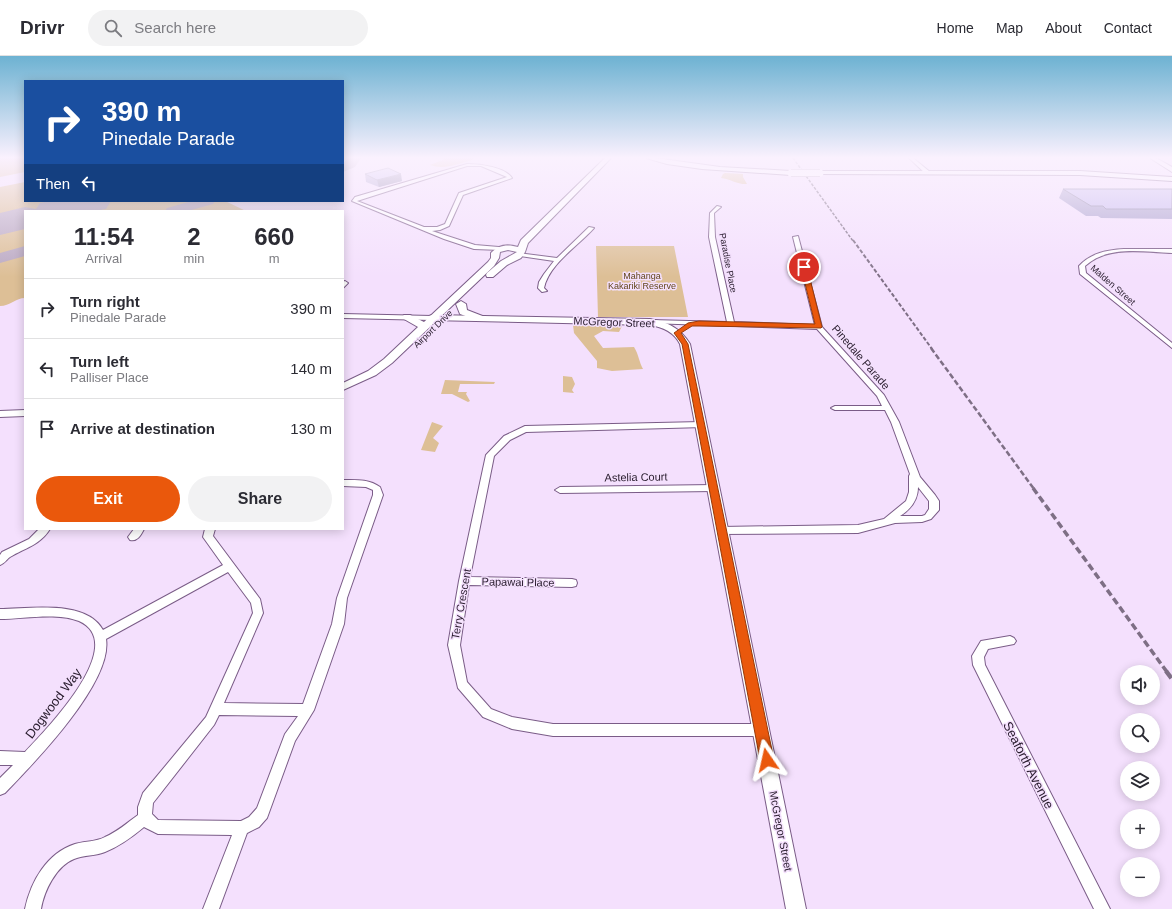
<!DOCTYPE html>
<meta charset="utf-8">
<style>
:root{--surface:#fff;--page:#f2f2f3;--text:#2b2b33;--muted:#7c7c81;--line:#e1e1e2;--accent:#ea580c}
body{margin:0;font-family:Helvetica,sans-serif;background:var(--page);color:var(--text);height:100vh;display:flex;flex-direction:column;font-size:15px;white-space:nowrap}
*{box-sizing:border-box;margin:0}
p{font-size:13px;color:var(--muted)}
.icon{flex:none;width:22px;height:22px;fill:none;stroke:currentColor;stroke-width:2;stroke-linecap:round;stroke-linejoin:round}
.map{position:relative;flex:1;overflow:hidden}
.details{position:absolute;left:24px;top:154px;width:320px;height:320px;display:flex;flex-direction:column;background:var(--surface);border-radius:0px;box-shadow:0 2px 10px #0003}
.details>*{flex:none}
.top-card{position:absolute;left:24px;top:24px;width:320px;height:122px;border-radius:0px;box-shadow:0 2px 10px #0003;background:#1a4fa0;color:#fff;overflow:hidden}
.fabs{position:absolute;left:1120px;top:609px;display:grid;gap:8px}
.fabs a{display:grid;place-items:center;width:40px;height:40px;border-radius:50%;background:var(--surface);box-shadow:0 2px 10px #0003;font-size:20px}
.pin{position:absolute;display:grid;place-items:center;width:34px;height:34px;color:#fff;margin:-17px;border:2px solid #fff;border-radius:50%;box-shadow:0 1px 4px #0007}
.me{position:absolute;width:44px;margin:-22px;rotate:349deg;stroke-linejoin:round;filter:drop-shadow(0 0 3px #0008)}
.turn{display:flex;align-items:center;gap:14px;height:84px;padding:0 12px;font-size:18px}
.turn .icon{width:52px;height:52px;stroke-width:2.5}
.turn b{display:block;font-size:28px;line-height:34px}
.then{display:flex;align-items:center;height:38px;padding:0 12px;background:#0003;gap:8px;font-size:15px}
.eta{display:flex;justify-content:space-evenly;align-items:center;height:68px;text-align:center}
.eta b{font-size:24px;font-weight:600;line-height:28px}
.primary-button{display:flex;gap:8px;margin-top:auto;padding:8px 12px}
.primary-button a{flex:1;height:46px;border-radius:24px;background:var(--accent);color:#fff;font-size:16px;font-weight:600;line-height:46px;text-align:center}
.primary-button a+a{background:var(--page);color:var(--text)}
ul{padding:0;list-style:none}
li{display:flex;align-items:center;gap:12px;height:60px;padding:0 12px;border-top:1px solid var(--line)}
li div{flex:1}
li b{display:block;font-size:15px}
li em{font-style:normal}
header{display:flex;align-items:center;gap:24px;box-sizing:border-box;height:56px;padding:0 20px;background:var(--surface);border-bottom:1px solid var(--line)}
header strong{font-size:19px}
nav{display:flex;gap:22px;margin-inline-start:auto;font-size:14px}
.search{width:280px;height:36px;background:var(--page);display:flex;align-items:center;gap:10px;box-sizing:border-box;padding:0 14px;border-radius:22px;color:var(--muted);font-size:15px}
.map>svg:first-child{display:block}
.green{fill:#ddbf96}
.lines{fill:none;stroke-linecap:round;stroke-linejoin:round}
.taxiway{fill:#b9a8c1;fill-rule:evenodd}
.runway{fill:#b9a8c1;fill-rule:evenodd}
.minor-casing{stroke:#7a5c87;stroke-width:2}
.tertiary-casing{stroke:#7a5c87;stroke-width:2}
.secondary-casing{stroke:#7a5c87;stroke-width:2}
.minor{fill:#fff;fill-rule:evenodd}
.tertiary{fill:#fff;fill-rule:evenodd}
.secondary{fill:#fff;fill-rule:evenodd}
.rail-far4{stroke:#7e6f85;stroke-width:1.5;stroke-dasharray:3 1.5;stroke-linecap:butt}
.rail-far3{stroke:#7e6f85;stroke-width:2;stroke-dasharray:4 2;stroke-linecap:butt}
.rail-far2{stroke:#7e6f85;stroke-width:2.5;stroke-dasharray:5.5 2.5;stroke-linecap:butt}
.rail-far1{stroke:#7e6f85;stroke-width:3.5;stroke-dasharray:7 3.5;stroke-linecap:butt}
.rail{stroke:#7e6f85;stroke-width:4.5;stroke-dasharray:9 4.5;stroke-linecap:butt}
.secondary-bridge-casing{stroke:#7a5c87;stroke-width:8;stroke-linecap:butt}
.secondary-bridge{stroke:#fff;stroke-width:7}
.wall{fill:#aba1ce}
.shaded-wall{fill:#8b83a7}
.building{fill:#c7bbef;stroke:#8b83a7}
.route{fill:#ea580c;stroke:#983908}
.labels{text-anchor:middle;stroke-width:3;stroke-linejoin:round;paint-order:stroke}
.far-street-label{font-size:9px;fill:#281c2d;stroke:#f4e0fd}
.far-park-label{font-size:9px;fill:#62461b;stroke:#f4e0fd}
.street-label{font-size:11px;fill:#281c2d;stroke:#f4e0fd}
.near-street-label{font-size:13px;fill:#281c2d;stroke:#f4e0fd}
</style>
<header>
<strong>Drivr</strong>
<div class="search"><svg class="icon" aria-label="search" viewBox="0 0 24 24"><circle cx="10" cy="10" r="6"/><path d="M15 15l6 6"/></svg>Search here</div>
<nav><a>Home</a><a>Map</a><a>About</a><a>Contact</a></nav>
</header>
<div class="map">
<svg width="1172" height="853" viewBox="0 0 1172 853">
<rect width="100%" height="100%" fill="#f4e0fd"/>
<path class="green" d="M0,102h25v14l-25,5z
M441,102h33l-2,2c-14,4 -28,10 -42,5l15,-6z
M725,117l18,1v3l4,7c-8,1 -17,-5 -26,-6l2,-4z
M25,126v19h178l-37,10h-141v38l-25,7v-69z
M217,145h8l21,10h-68z
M596,190h78l14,71h-90z
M25,197v45c-9,0 -15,8 -25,8v-46z
M573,269l49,1 -3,6 -16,-1 -9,5 9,12 31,-1c5,8 5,15 9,22l-31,2 -15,-3v-7l-23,-28z
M563,320l9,1 3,7 -3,6 2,3 -11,-1z
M445,324l50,2 -1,2h-34l-2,8h9l-1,2 4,7 -2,1 -16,-8h-11z
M432,366l11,4 -10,12 6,5 -4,9 -14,-2z"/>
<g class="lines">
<path class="taxiway" d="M349,102h12l-6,9 -12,5v-9z
M192,145h23l-2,3 -25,7h-23l2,-3z
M25,190v10l-25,7v-10z"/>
<path class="runway" d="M49,145h62l-5,8 -10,2h-71v18l-25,6v-22l25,-6 11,2 4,-6z"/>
<defs>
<path id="minor" d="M909,102h4l17,14v2h-4z
M467,108c13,0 38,3 45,14l-49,17 -14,31 -9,4 -8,1 43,14 24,2 3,2 -1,1 -27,-1 -30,-10 -92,-38 3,-4zM467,110h14l26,11 -48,16 -14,31 -8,3h-13l-67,-26z
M717,150l4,1 -7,6 1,24 19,85 81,3 -22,-88 5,-1 24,91 62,68 15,27 21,55 15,18 4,6v9l-8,9 -9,3 -27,1 -37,10 -140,1 -2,-3 2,-3 3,-1 137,-2 26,-6 22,-18 3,-9v-16l1,-2 -19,-52 -6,-12h-50l-4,-2 4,-2h47l-5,-10 -60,-67 -168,-6 -1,-1 3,-2 76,2 -18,-85 1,-24zM918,431l11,14v8l-4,6 -3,1h-22c11,-7 18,-16 18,-29z
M589,171l5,1c-16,18 -45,36 -50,60l3,3 -5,1 -4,-4 1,-6 5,-8 10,-13 -34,-5 -2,-1v-2l39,5z
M1124,193h48v4c-29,-1 -64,-8 -87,13l1,7 86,70v5l-92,-74 -1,-8c12,-13 28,-16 45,-17z
M345,225l3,2 -5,5v-6z
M343,258l89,2 3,2 -3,2 -89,-2z
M701,366l3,1 1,2 -1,2 -178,5 -16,8 -16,16 -24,121 102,2 4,1 1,3 -1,3 -4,1 -103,-2 -9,60 7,37 24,27 21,8 41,7h208l4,2 2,4 -2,4 -4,2h-208l-41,-7 -29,-12 -25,-29 -10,-43 11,-64 27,-126 18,-19 21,-10z
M343,424c13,0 26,-1 37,7l3,8 -36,103 -3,26 -30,86 -19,31 -28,77 -8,9 -12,6 -28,76h-16l29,-74 -74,-1 -14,-7c-12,10 -24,19 -39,25 -10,4 -21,3 -31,7 -18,7 -30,32 -33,50h-16c6,-28 22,-56 50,-65 10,-3 21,-2 30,-7 12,-5 22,-14 33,-22v-8l5,-14 63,-76 47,-104 -2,-10 -23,-31 -122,67c7,43 -72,124 -101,154l-5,2v-17l13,-13h-13v-14l25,1c21,-22 105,-108 54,-131 -22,-9 -56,-2 -79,-2v-10c29,0 86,-10 103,21l120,-65 -20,-28 2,-8h10l-2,7 47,63 3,14 -39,90 79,1 29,-80 5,-26 36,-103v-5l-7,-3 -23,-1zM219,659l79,1 -13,18 -28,74 -8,9 -8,4 -83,-1 -6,-6 1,-11 61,-78z
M714,429l5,3 -5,3 -154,2 -5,-3 5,-3z
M39,473h11c-10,16 -25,19 -40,28 -4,3 -5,6 -10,8v-10l2,-3 27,-13z
M134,473h10c-3,6 -7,13 -14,11l-2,-3z
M1010,580l4,2 2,3 -2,3 -26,5 -4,8 1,8 125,244h-16l-121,-244 -1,-9 9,-15z"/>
<path id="tertiary" d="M432,259l218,4c18,3 30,9 40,25l116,565h-20l-106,-565c-6,-12 -17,-17 -30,-19l-221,-5 -1,-2 1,-2z"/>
<path id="secondary" d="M605,102h6l-83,85 -3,9 -4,6 -14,7 -14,12h-6l-1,-2 1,-2 14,-12 16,-9 -9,-2 -8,2 -1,6 -5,8 -102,97 -16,12 -33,15v-7l25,-12 16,-12 34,-32 -14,-8 -2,-2 2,-2h6l14,7 64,-60 3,-4v-5c7,-8 17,-9 27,-6l3,-7z
M646,102h9l65,9 71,4 3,2 -3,2 -89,-6 -35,-5z
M1150,102h6l16,9v5z
M820,115h260l92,6v4l-92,-6 -262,-1 -1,-1z
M461,245l5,3 1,6 18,7 2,2 -2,2h-6l-19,-7 -4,-10z
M25,354v6l-25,1v-6z"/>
</defs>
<use href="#minor" class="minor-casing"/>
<use href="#tertiary" class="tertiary-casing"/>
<use href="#secondary" class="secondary-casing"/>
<use href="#minor" class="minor"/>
<use href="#tertiary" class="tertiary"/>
<use href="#secondary" class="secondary"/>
<path class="rail-far4" d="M793,102l60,83"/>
<path class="rail-far3" d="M853,184l79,109"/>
<path class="rail-far2" d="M931,292l103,141"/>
<path class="rail-far1" d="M1033,432l134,184"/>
<path class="rail" d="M1166,615l6,8"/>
<defs>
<path id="secondary-bridge" d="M791,117h29"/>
</defs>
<use href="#secondary-bridge" class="secondary-bridge-casing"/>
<use href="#secondary-bridge" class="secondary-bridge"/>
</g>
<path class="wall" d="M365,118l37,7 -23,6 -13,-5z
M1063,133h109v30l-71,-1 -3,-2h-12l-27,-18z"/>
<path class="shaded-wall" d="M401,118l1,7 -23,6 -2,-7z"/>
<path class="building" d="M388,112l13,6 -24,6 -12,-6z
M1063,133h109v20h-66l-3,-3h-12z"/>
<linearGradient id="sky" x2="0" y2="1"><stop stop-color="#6db2d2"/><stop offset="0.46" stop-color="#faf1fe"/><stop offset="1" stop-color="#faf1fe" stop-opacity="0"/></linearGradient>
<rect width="1172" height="221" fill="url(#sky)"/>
<path class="route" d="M804,209l3,2 15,60 -1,1 -122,-2h-7l-11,7 7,11 86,416 -2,5 -5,2 -5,-2 -2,-5 -78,-416 -8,-11 14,-10 11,-2 116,3 -14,-57z"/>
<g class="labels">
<g class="far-street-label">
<text transform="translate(728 207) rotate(79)" y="3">Paradise Place</text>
<text transform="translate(1113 229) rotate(41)" y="3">Malden Street</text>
<text transform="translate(433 273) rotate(-44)" y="3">Airport Drive</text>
</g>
<g class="far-park-label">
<text x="642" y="223">Mahanga<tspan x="642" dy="10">Kakariki Reserve</tspan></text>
</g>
<g class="street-label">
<text transform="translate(614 266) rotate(2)" y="4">McGregor Street</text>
<text transform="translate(861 301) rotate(49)" y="4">Pinedale Parade</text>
<text transform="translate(636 421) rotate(-1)" y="4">Astelia Court</text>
<text transform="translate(518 526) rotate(1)" y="4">Papawai Place</text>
<text transform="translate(461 548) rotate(-80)" y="4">Terry Crescent</text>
<text transform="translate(781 775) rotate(79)" y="4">McGregor Street</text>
</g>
<g class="near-street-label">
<text transform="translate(53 647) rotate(-53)" y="5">Dogwood Way</text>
<text transform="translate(1029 709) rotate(63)" y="5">Seaforth Avenue</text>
</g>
</g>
</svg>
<div class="fabs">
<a><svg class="icon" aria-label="sound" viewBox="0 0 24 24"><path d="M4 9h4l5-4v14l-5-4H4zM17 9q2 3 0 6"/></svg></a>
<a><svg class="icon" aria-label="search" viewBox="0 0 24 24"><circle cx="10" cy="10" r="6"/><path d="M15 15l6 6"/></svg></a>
<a><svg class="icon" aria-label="layers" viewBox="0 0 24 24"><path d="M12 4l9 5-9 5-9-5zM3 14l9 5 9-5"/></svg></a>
<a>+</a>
<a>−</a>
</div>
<div class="pin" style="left:804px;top:211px;background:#d93025"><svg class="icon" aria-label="arrive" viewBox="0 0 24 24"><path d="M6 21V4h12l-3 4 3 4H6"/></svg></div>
<svg class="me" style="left:767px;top:704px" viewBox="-20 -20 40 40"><path d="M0-17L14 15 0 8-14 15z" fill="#ea580c" stroke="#fff" stroke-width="4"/></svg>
<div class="top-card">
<div class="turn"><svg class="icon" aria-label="right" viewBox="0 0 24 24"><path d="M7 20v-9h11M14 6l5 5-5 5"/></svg><div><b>390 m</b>Pinedale Parade</div></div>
<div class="then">Then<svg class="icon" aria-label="left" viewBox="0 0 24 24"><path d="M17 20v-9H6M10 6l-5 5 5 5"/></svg></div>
</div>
<section class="details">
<div class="eta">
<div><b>11:54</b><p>Arrival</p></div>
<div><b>2</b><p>min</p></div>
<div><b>660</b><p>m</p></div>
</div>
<ul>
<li><svg class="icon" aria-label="right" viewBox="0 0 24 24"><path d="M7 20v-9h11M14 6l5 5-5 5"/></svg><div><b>Turn right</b><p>Pinedale Parade</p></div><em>390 m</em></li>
<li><svg class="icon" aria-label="left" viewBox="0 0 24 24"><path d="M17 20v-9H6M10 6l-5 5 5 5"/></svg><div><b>Turn left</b><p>Palliser Place</p></div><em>140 m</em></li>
<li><svg class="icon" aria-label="arrive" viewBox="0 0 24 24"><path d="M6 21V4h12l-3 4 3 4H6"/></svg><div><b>Arrive at destination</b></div><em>130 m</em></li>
</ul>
<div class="primary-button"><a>Exit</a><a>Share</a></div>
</section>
</div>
